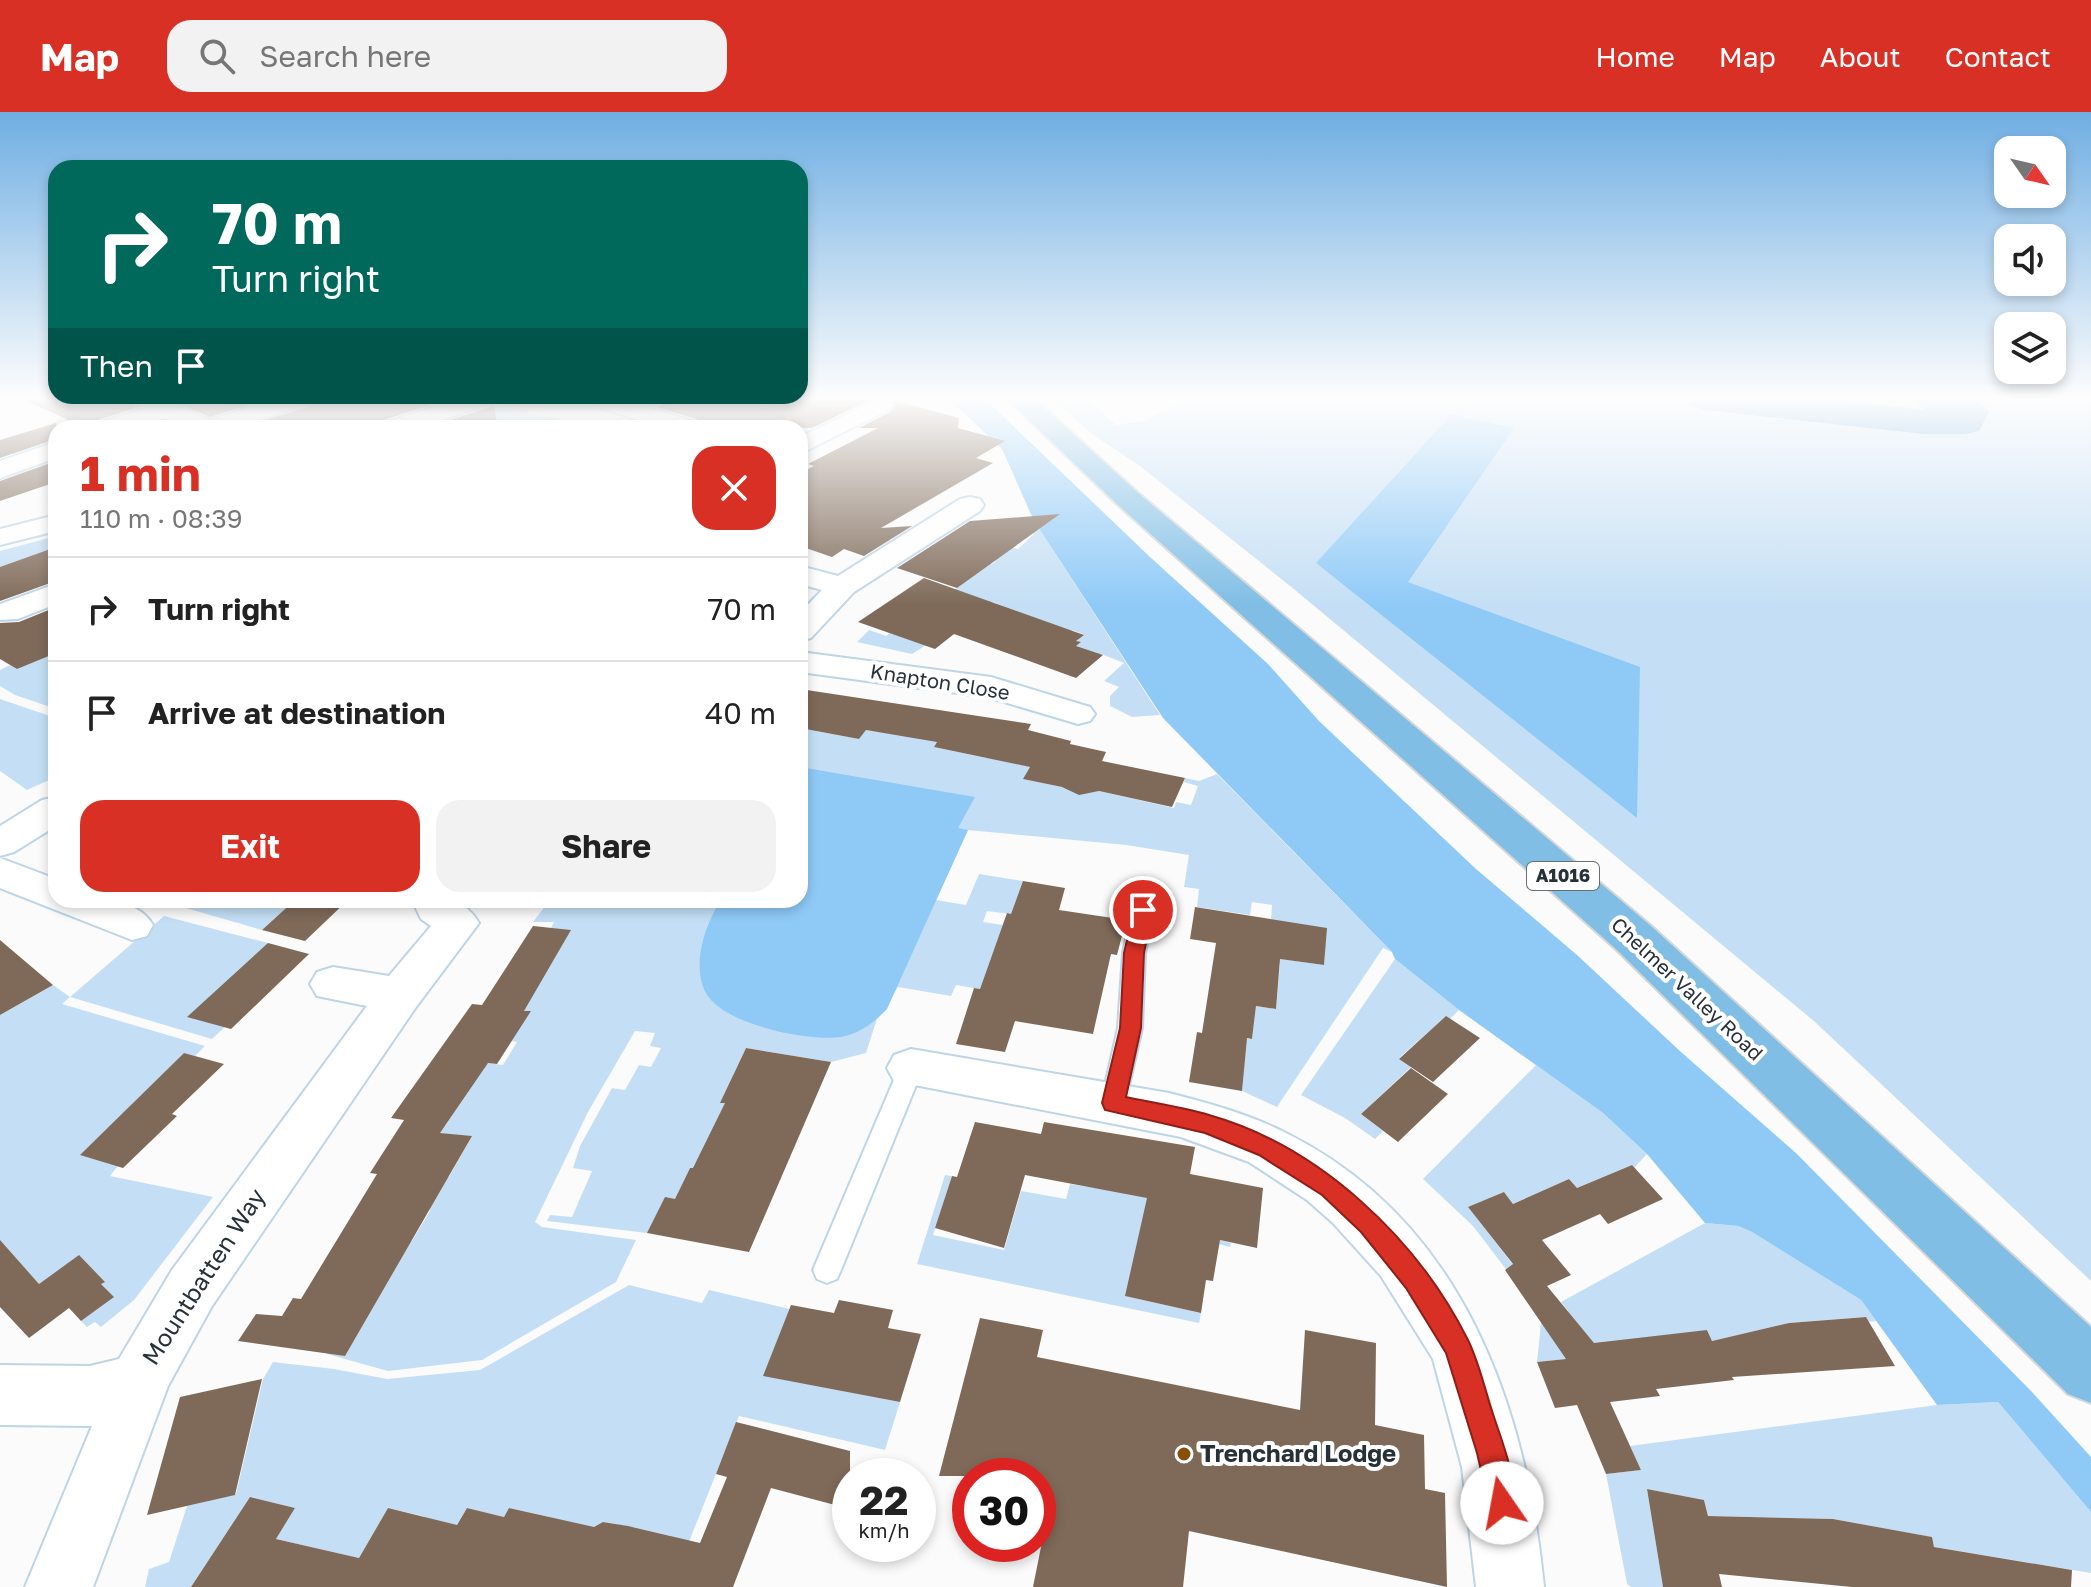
<!DOCTYPE html>
<meta charset="utf-8">
<style>
:root{--surface:#fff;--page:#f2f2f2;--text:#222;--muted:#767676;--line:#e0e0e0;--accent:#d93025}
body{margin:0;font-family:"Golos Text",sans-serif;background:var(--page);color:var(--text);height:100vh;display:flex;flex-direction:column;font-size:30px;white-space:nowrap}
*{box-sizing:border-box;margin:0}
p{font-size:26px;color:var(--muted)}
.icon{flex:none;width:44px;height:44px;fill:none;stroke:currentColor;stroke-width:2;stroke-linecap:round;stroke-linejoin:round}
.map{position:relative;flex:1;overflow:hidden}
.side{position:absolute;left:48px;top:308px;width:760px;height:488px;display:flex;flex-direction:column;background:var(--surface);border-radius:24px;box-shadow:0 4px 12px #0003}
.side>*{flex:none}
.hud{position:absolute;left:48px;top:48px;width:760px;height:244px;border-radius:24px;box-shadow:0 4px 12px #0003;background:#00695c;color:#fff;overflow:hidden}
.needle{width:52px;rotate:124deg}
.tools{position:absolute;left:1994px;top:24px;display:grid;gap:16px}
.tools a{display:grid;place-items:center;width:72px;height:72px;border-radius:16px;background:var(--surface);box-shadow:0 4px 12px #0003;font-size:40px}
.speed{position:absolute;left:832px;top:1346px;display:flex;gap:16px;font-size:40px;font-weight:700;text-align:center}
.speed>*{display:grid;place-content:center;width:104px;height:104px;border-radius:50%;background:var(--surface);box-shadow:0 4px 12px #0003;line-height:1}
.speed small{font-size:20px;font-weight:400}
.speed .limit{border:12px solid #d22;background:#fff;color:#111}
.pin{position:absolute;display:grid;place-items:center;width:68px;height:68px;color:#fff;margin:-34px;border:4px solid #fff;border-radius:50%;box-shadow:0 2px 8px #0007}
.me{position:absolute;width:88px;margin:-44px;rotate:348deg;stroke-linejoin:round;filter:drop-shadow(0 0 6px #0008)}
.turn{display:flex;align-items:center;gap:28px;height:168px;padding:0 32px;font-size:36px}
.turn .icon{width:104px;height:104px;stroke-width:2.5}
.turn b{display:block;font-size:56px;line-height:68px}
.then{display:flex;align-items:center;height:76px;padding:0 32px;background:#0003;gap:16px;font-size:30px}
.round{display:grid;place-items:center;flex:none;width:84px;height:84px;border-radius:24px;background:var(--page)}
.head{display:flex;align-items:center;justify-content:space-between;height:136px;padding:0 32px}
h1{font-size:48px;font-weight:700;line-height:60px;color:var(--accent)}
.action{display:flex;gap:16px;margin-top:auto;padding:16px 32px}
.action a{flex:1;height:92px;border-radius:24px;background:var(--accent);color:#fff;font-size:32px;font-weight:700;line-height:92px;text-align:center}
.action a+a{background:var(--page);color:var(--text)}
ul{padding:0;list-style:none}
li{display:flex;align-items:center;gap:24px;height:104px;padding:0 32px;border-top:2px solid var(--line)}
li div{flex:1}
li b{display:block;font-size:30px}
li em{font-style:normal}
header{display:flex;align-items:center;gap:48px;box-sizing:border-box;height:112px;padding:0 40px;background:var(--accent);color:#fff}
header strong{font-size:38px}
nav{display:flex;gap:44px;margin-inline-start:auto;font-size:28px}
.search{width:560px;height:72px;background:var(--page);display:flex;align-items:center;gap:20px;box-sizing:border-box;padding:0 28px;border-radius:24px;color:var(--muted);font-size:30px}
.map>svg:first-child{display:block}
.green{fill:#c4dff5}
.forest{fill:#8fcaf7}
.lines{fill:none;stroke-linecap:round;stroke-linejoin:round}
.river{fill:#59a4db;fill-rule:evenodd}
.building{fill:#7f6a59}
.service-casing{stroke:#bcd5e8;stroke-width:4}
.minor-casing{stroke:#bcd5e8;stroke-width:4}
.primary-casing{stroke:#d4d6d7;stroke-width:4}
.service{fill:#fff;fill-rule:evenodd}
.minor{fill:#fff;fill-rule:evenodd}
.primary{fill:#80bee5;fill-rule:evenodd}
.route{fill:#d93025;stroke:#8d1f18;stroke-width:2}
.poi-dot{fill:#8a4e0b;stroke:#fff;stroke-width:3}
.labels{text-anchor:middle;stroke-width:8;stroke-linejoin:round;paint-order:stroke}
.shield{fill:#fff;stroke:#686f74;stroke-width:2}
.shield-label{font-size:18px;font-weight:bold;fill:#273138}
.street-label{font-size:20px;fill:#273138;stroke:#fff}
.near-street-label{font-size:24px;fill:#273138;stroke:#fff}
.near-poi-label{font-size:24px;font-weight:bold;fill:#273138;stroke:#fff;text-anchor:start}
</style>
<header>
<strong>Map</strong>
<div class="search"><svg class="icon" aria-label="search" viewBox="0 0 24 24"><circle cx="10" cy="10" r="6"/><path d="M15 15l6 6"/></svg>Search here</div>
<nav><a>Home</a><a>Map</a><a>About</a><a>Contact</a></nav>
</header>
<div class="map">
<svg width="2091" height="1475" viewBox="0 0 2091 1475">
<rect width="100%" height="100%" fill="#fbfbfb"/>
<path class="green" d="M1051,286h35l30,27 28,-4 45,-23h902v883l-276,-259 -520,-432 -155,-124 -48,-32z
M515,290l9,3 -14,6 21,-3 -5,6 35,4 -10,5 16,5h-103l26,-19z
M1034,409l126,194 -28,2 -22,-11v-10l9,-9 -15,-6 20,-18 -23,-9 -49,11 28,-22 -4,-2 7,-7 -11,-4 -5,4 -74,-32 -81,52 -55,-12 12,-12 17,6 74,-50 25,-25 7,3 4,-3 -13,-5 25,-10 10,3 15,-14z
M56,424v21l-56,10v-16z
M56,534v63l-41,-14 -15,-9v-16l10,-5 7,4z
M0,587l56,19v59l-29,13 -27,-19z
M800,616l59,11 7,-9 72,10 -4,7 52,11 35,-2 -4,8 13,3 -6,12 48,10 5,5 22,-3 75,17 2,-6 15,3 7,-19 -14,-4 1,-4 14,3 18,-7 175,178 -9,-4 -106,159 -35,-16 2,-53 8,1 4,-33 20,3 4,-45 -14,-3 1,-4 57,8 2,-36 -55,-9 1,-15 -20,-3 -2,13 -53,-8 2,-18 -15,-2 5,-32 -63,-10 -158,-15 -32,70 30,5 13,-31 44,7 -12,33 -24,-3 -4,11 20,3 -23,64 -24,-4 -5,11 -53,-9 -21,32 -11,34 -35,9 -85,-14 -13,27 21,3 -33,24 17,4 -30,65 -18,-3 -12,25 17,3 -48,37 -100,-12 3,-6 22,2 20,-46 -19,-3 7,-22 32,-58 13,2 14,-25 12,2 10,-19 -11,-2 5,-13 -20,-2 -47,81 -53,110 7,5 94,13 -20,42 -134,78 -94,11 -61,-17 63,-115 22,2 18,-30 -6,-36 25,2 22,-40 -47,-6 11,-6 10,1 42,-63 16,2 14,-23 -17,-3 30,-27 -36,-5 76,-76 -19,-3 3,-6h-21l17,-22h250z
M158,788h137l-33,30z
M164,804l104,27 -43,84 -13,12 -142,-42 -8,7 143,42 -10,10 -11,-3 -103,102 37,11 -8,10 103,21 -79,103 -33,27 -6,-5 -8,5 -6,-6 32,-24 -12,-13 3,-3 -25,-25 -40,28 -39,-43v-226l53,-30 17,12z
M1395,847l64,51 -9,9 -5,-2 -46,41 12,9 -50,47 22,17 -8,8 -30,-21 -44,-23z
M1536,953l67,48 44,41 -13,14 -2,-3 -55,23 -8,-9 -56,25 -9,-12 -35,16 65,84 -13,-3 -48,-63 -50,-47z
M1106,1029l114,99 11,3 -1,4 -20,-5 -85,54 76,17 -2,10 -282,-59 28,-89 7,1 -19,59 71,15 17,-59 45,8 4,-15 25,4z
M1705,1111l33,3 14,6 109,68 15,21 -8,1 -3,-5 -76,6 -77,18 -5,-11 -69,22 -101,10 4,-39 27,-12 -7,-9z
M629,1173l73,18 7,-13 81,19 -26,66 136,27 -15,48 -146,-34 -68,171v-51l-38,-9 -20,44 10,-42 -6,-5 -14,-2 -17,11 -37,-16 -40,-9 -5,9 -37,-9 -15,25 -29,-17 -35,-8 -29,50 -83,-19 19,-31 -45,-11 -59,90h-46l4,-18 20,-7 18,-56 49,-12 27,-115 10,-17 61,7 53,10 93,-9z
M1998,1290l93,110v61l-157,-26 -3,-10 -98,-18 -125,-3 -4,-16 -57,-11 16,98h-32l-4,-3 -21,-110 35,-4 -11,-24 307,-41z"/>
<path class="forest" d="M942,286h42l166,159 118,107 51,57 157,148 101,86 104,97 115,101 235,238 60,66v55l-93,-110 -61,3 -76,-105 -109,-68 -14,-6 -33,-3 -58,-69 -44,-41 -144,-103 -64,-51 -3,-7 -229,-234 -129,-197 -32,-72 -39,-37z
M1452,302l62,14 -106,154 232,85 -3,151 -321,-255z
M800,655l175,30 -17,31 10,2 -81,179c-12,13 -28,25 -46,28 -33,5 -119,-13 -135,-44 -15,-27 -1,-69 15,-93h79z"/>
<g class="lines">
<path class="river" d="M1687,286h129l108,12 -12,-12c23,0 62,-8 77,14l-10,19 -14,3h-41l-218,-24 -14,-4z"/>
</g>
<path class="building" d="M20,286h103l13,10 -39,12 -5,8h-6z
M165,286h103l-58,19z
M316,286h135l-67,22 -5,8h-139l71,-22z
M678,286h196l-62,30h-108l-5,-8 -42,-13z
M892,288l67,18 -1,10 47,13 -29,17 17,5 -112,65 31,-2 -48,30 -20,-7 -12,8 -32,-11v-73l14,-7 -6,-2 70,-36h-19l31,-16 5,-7z
M494,293l4,23h-71l66,-22z
M56,311v16l-56,19v-18z
M56,349v21l-56,19v-20z
M1060,402l-103,74 -60,-20 73,-47z
M56,435v34l-56,20v-34z
M924,466l160,57 -8,6 5,1 -5,4 27,9 -27,23 -122,-44 -19,15 -77,-27z
M56,495v46l-39,16 -17,-10v-36l19,-1z
M800,577l231,35 -3,6 43,11 -1,3 36,8 -4,9 83,17 -13,29 -73,-16 -20,4 -17,-8 -39,-8 7,-12 -96,-20 3,-5 -71,-12 -7,9 -59,-11z
M1023,769l42,7 -6,22 67,10 -9,35 -6,-1 -18,80 -78,-13 -10,31 -49,-8 18,-56 6,1 27,-76 4,1z
M295,788h53l-43,41 -43,-11z
M1195,795l132,21 -3,37 -44,-6 -4,50 -20,-3 -4,33 -5,-1 -5,53 -53,-9 8,-50 5,1 14,-90 -26,-4z
M533,814l38,4 -47,81h7l-34,53 -9,-1 -48,70 32,3 -127,220 -107,-15 18,-27 26,2 11,-18 8,1 76,-125 -7,-1 34,-53 -13,-2 81,-114 10,1z
M0,828l53,45 -53,30z
M268,831l41,11 -78,75 -44,-12z
M1446,904l34,22 -47,44 -34,-23z
M746,936l85,14 -82,190 -102,-19 18,-36 10,2 15,-31h3l32,-65h-5z
M184,941l40,11 -52,50 5,2 -54,52 -43,-13z
M1411,956l37,26 -50,48 -37,-28z
M975,1010l66,12 3,-12 151,25 -5,27 73,14 -6,60 -37,-8 -7,41 -7,-1 -5,33 -76,-17 22,-98 -122,-23 -21,73 -69,-20 17,-52 5,1z
M1632,1053l31,34 -55,25 -8,-10 -58,26 29,35 -24,11 47,57 113,-13 5,11 77,-18 77,-6 29,49 -163,11 2,3 -78,9 4,7 -50,6 31,68 -35,4 -29,-69 -22,3 -18,-46 29,-3 -61,-89 8,-6 -45,-57 36,-15 9,12 56,-25 8,9z
M0,1128l39,44 40,-29 26,27 -4,2 13,13 -33,24 -12,-13 -40,30 -29,-31z
M839,1188l54,10 -5,18 33,6 -21,68 -137,-26 28,-71 43,8z
M980,1206l63,12 -6,27 263,53 5,-80 71,13 -1,82 49,10 1,54 20,4 2,94 -258,-56 -6,56h-150l18,-90 -13,-3v-18h-99z
M262,1267l-27,116 -88,20 33,-118z
M736,1310l114,29v58l-79,-21 -38,99h-542l59,-90 45,11 -19,31 83,19 29,-50 69,17 10,-17 37,9 5,-9 85,19 9,-5 25,4 72,17 27,-66 -11,-3z
M1647,1377l57,11 4,16 125,3 99,18 2,10 138,23 -1,17h-219l-133,-13 3,13h-59z"/>
<g class="lines">
<defs>
<path id="service" d="M1143,791l7,2 4,5 -9,43 -3,75 -17,75 -3,7 -9,3 -9,-3 -3,-7 17,-75 5,-75 9,-43 4,-5z
M911,946l9,3 3,7 -82,202 -4,9 -10,4 -10,-4 -4,-9 86,-202 3,-7z"/>
<path id="minor" d="M126,286h31l53,22 68,-22h35l-3,5c-53,17 -91,38 -146,15l-32,10h-37l3,-5 45,-14z
M461,286h34l-3,5 -74,25h-36l3,-5z
M583,286h35l80,25 3,5h-37l-78,-25z
M881,286l7,2 4,5 -4,5 -88,44v-17z
M56,330v16l-56,20v-17z
M970,385l10,2 4,6 -4,6 -126,81 -43,46 -11,3v-28l22,-23 -22,-6v-18l38,10 122,-77z
M56,403v16l-56,14v-16z
M56,472v20l-38,15 -18,1v-16z
M800,540l191,25 99,30 5,7 -5,7 -12,3 -91,-27 -187,-25z
M56,685v29l-42,26 -14,4v-30l42,-26z
M0,746l56,21v21c31,0 79,-6 97,25l-6,11 -15,4 -132,-52z
M412,788c28,0 52,-4 67,23l-63,84 -204,299 -44,80 -75,201h-68l67,-161 -92,-1v-60l90,1 29,-7 53,-89 195,-264 -50,-10 -7,-12 7,-12 16,-5 56,9 42,-50 -10,-7z
M911,937l258,44c39,10 79,21 115,39 177,87 242,271 260,455h-68l-14,-120 -29,-108 -52,-83 -48,-53 -26,-23 -58,-38 -68,-25 -287,-56 -7,-13 7,-13z"/>
<path id="primary" d="M1006,286h28l103,94 514,434 440,401v76l-23,-9 -451,-444 -500,-446z"/>
</defs>
<use href="#service" class="service-casing"/>
<use href="#minor" class="minor-casing"/>
<use href="#primary" class="primary-casing"/>
<use href="#service" class="service"/>
<use href="#minor" class="minor"/>
<use href="#primary" class="primary"/>
</g>
<linearGradient id="sky" x2="0" y2="1"><stop stop-color="#6faee3"/><stop offset="0.58" stop-color="#fdfdfd"/><stop offset="1" stop-color="#fdfdfd" stop-opacity="0"/></linearGradient>
<rect width="2091" height="493" fill="url(#sky)"/>
<path class="route" d="M1143,791l10,7 -9,43 -3,75 -15,69c27,6 56,10 83,18 110,31 208,123 259,225 11,22 17,50 25,74 8,25 29,76 19,100l-10,4 -11,-4 -14,-61 -31,-100 -40,-65 -45,-56 -39,-37 -63,-40 -54,-22 -100,-23 -3,-7 18,-75 4,-75 10,-43z"/>
<circle class="poi-dot" cx="1184" cy="1342" r="8"/>
<g class="labels">
<rect class="shield" x="1527" y="750" width="72" height="28" rx="6"/>
<g class="shield-label">
<text x="1563" y="770">A1016</text>
</g>
<g class="street-label">
<text transform="translate(940 570) rotate(9)" y="7">Knapton Close</text>
<text transform="translate(1687 877) rotate(43)" y="7">Chelmer Valley Road</text>
</g>
<g class="near-street-label">
<text transform="translate(204 1165) rotate(-57)" y="8">Mountbatten Way</text>
</g>
<g class="near-poi-label">
<text x="1200" y="1350">Trenchard Lodge</text>
</g>
</g>
</svg>
<div class="tools">
<a><svg class="needle" viewBox="-14 -14 28 28"><path d="M0-13l5 13h-10z" fill="#e53935"/><path d="M0 13l5-13h-10z" fill="#767676"/></svg></a>
<a><svg class="icon" aria-label="sound" viewBox="0 0 24 24"><path d="M4 9h4l5-4v14l-5-4H4zM17 9q2 3 0 6"/></svg></a>
<a><svg class="icon" aria-label="layers" viewBox="0 0 24 24"><path d="M12 4l9 5-9 5-9-5zM3 14l9 5 9-5"/></svg></a>
</div>
<div class="speed"><div>22<small>km/h</small></div><div class="limit">30</div></div>
<div class="pin" style="left:1143px;top:798px;background:#d93025"><svg class="icon" aria-label="arrive" viewBox="0 0 24 24"><path d="M6 21V4h12l-3 4 3 4H6"/></svg></div>
<svg class="me" style="left:1502px;top:1391px" viewBox="-20 -20 40 40"><circle r="19" fill="#fff"/><path d="M0-13L10 11 0 6-10 11z" fill="#d93025"/></svg>
<div class="hud">
<div class="turn"><svg class="icon" aria-label="right" viewBox="0 0 24 24"><path d="M7 20v-9h11M14 6l5 5-5 5"/></svg><div><b>70 m</b>Turn right</div></div>
<div class="then">Then<svg class="icon" aria-label="arrive" viewBox="0 0 24 24"><path d="M6 21V4h12l-3 4 3 4H6"/></svg></div>
</div>
<section class="side">
<div class="head"><div><h1>1 min</h1><p>110 m · 08:39</p></div><a class="round" style="background:#d93025;color:#fff"><svg class="icon" aria-label="close" viewBox="0 0 24 24"><path d="M6 6l12 12M18 6L6 18"/></svg></a></div>
<ul>
<li><svg class="icon" aria-label="right" viewBox="0 0 24 24"><path d="M7 20v-9h11M14 6l5 5-5 5"/></svg><div><b>Turn right</b></div><em>70 m</em></li>
<li><svg class="icon" aria-label="arrive" viewBox="0 0 24 24"><path d="M6 21V4h12l-3 4 3 4H6"/></svg><div><b>Arrive at destination</b></div><em>40 m</em></li>
</ul>
<div class="action"><a>Exit</a><a>Share</a></div>
</section>
</div>
